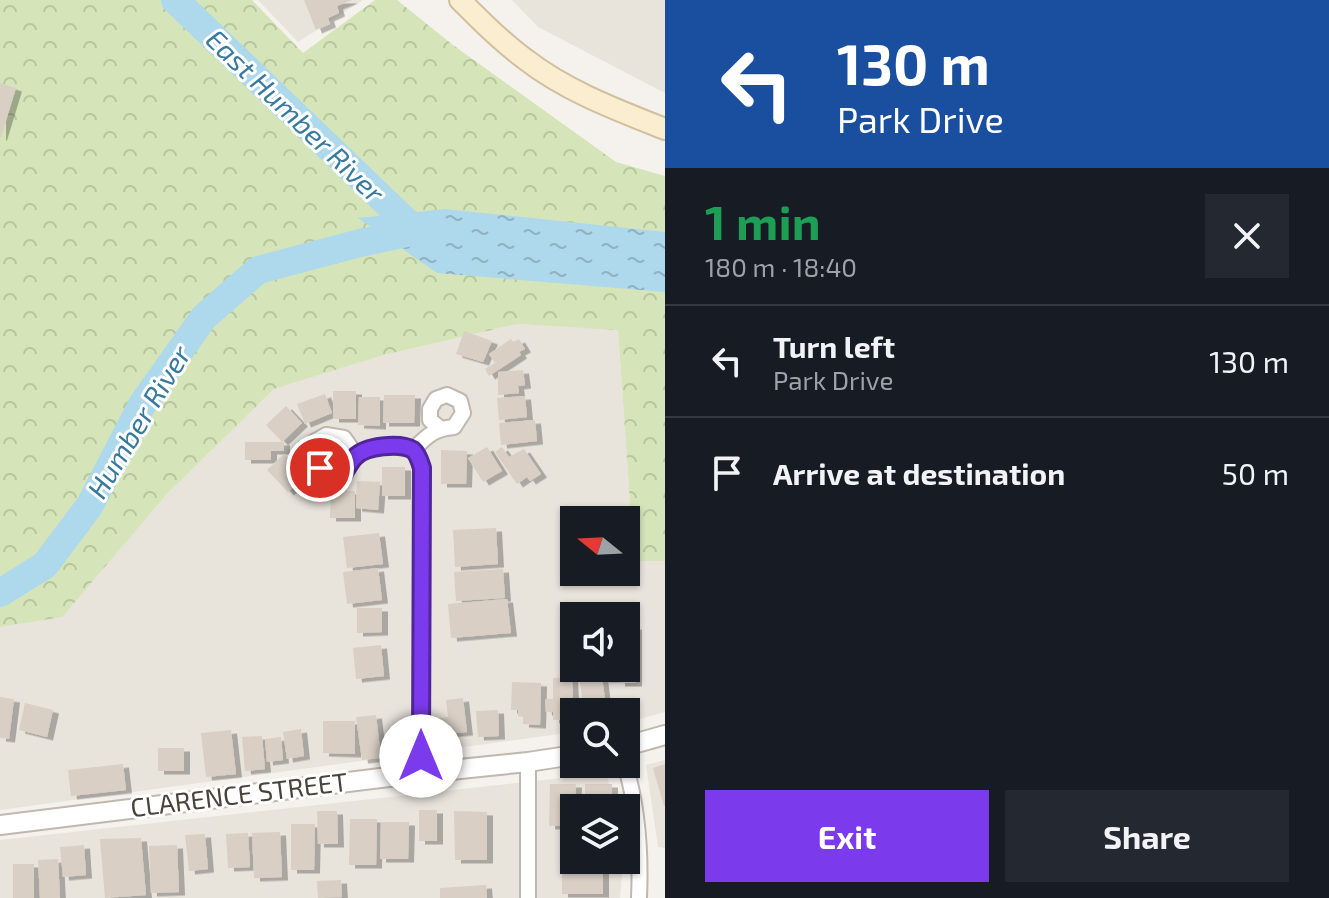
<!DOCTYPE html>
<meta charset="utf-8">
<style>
:root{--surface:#171b24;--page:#242831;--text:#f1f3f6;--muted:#9ea1a6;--line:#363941;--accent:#7c3aed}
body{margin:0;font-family:"Exo 2",sans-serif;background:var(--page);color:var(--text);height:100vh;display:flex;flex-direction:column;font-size:30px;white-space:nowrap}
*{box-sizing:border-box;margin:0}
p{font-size:26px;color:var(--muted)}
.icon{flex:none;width:44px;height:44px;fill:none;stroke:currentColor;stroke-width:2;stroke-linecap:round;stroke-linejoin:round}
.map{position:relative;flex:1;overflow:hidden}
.side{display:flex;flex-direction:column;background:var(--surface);width:664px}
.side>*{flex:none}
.hud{background:#1a4fa0;color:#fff;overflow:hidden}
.needle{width:52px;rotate:288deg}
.fabs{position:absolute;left:560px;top:506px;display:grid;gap:16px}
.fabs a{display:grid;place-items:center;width:80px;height:80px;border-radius:0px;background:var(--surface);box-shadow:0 2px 6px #0004;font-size:40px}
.pin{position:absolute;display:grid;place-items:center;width:68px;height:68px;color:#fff;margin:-34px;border:4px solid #fff;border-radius:50%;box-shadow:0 2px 8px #0007}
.me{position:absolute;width:88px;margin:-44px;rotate:0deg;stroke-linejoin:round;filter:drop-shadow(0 0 6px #0008)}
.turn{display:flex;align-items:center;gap:28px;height:168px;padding:0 40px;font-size:36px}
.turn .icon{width:104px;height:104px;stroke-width:2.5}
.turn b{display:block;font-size:56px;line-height:68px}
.round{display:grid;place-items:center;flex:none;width:84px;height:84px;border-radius:0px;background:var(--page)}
.overview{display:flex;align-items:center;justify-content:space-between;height:136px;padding:0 40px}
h1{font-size:48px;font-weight:700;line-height:60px;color:#1e9e55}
.primary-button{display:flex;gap:16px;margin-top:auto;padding:16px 40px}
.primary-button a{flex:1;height:92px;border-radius:0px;background:var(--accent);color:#fff;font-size:32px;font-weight:700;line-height:92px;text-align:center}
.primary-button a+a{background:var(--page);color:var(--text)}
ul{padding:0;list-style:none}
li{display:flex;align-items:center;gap:24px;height:112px;padding:0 40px;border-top:2px solid var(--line)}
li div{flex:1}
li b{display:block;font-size:30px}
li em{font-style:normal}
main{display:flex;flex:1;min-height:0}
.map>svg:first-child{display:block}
.residential{fill:#e8e3db;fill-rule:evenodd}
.park{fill:url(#park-crowns)}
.water{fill:url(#water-ripples)}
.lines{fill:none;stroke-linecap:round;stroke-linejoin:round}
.river{stroke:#aed8eb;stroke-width:28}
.building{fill:#d9cfc5;filter:url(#shadow)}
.minor-casing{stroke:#c0b8af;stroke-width:18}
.tertiary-casing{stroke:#c0b8af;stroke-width:22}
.secondary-casing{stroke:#d0c0a0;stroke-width:24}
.minor{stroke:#fff;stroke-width:14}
.tertiary{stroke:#fff;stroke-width:18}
.secondary{stroke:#fbedd0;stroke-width:20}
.route-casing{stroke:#51269a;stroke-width:20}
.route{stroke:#7c3aed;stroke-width:14}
.labels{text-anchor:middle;stroke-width:6;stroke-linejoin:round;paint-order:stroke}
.street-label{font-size:26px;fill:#49423a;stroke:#fff}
.water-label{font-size:28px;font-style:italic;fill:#377a9d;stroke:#fff}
</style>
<main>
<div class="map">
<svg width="665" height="898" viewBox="0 0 665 898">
<defs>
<pattern id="park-crowns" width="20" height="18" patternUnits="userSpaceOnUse" patternTransform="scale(2)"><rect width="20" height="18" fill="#d5e5b9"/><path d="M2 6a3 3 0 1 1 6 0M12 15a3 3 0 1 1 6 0" fill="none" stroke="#b8c6a0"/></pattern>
<pattern id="water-ripples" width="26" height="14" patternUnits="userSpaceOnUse" patternTransform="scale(2)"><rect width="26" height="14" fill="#aed8eb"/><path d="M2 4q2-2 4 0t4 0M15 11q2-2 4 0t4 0" fill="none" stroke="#90b1bf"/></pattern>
<filter id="shadow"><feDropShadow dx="6" dy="3.5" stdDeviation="0" flood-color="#0004"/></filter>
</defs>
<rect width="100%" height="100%" fill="#f5f1ec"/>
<path class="residential" d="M258,0h105l-65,42z
M512,0h153v93l-127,-66z
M518,324l100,5 16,232h31v151l-39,11v-11h-52v20l-574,78v-183l62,-11 105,-122 107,-105 110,-34zM574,520h52v52h-52zM574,616h52v52h-52z
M665,760v88l-7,-1 -12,-82z
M607,773l6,35h-39v52h49l-3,38h-620v-58z"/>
<path class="park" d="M0,0h252l51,53 72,-53h22l56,45 163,117 49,14v385h-31l-16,-231 -100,-6 -134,31 -110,34 -107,105 -105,123 -62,10z"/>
<path class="water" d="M445,209l220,23v60l-228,-19 -79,-55z"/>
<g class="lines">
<path class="river" d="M175,0l241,231
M0,593l45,-28 45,-60 53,-102 61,-86 54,-47 102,-27 56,-12 8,1"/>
</g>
<path class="building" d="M304,0h48l-15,6 2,7 -11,5 2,6 -14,6z
M0,83l16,5 -15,49h-1z
M464,331l28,10 -9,21 -27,-8z
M511,339l2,3 6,-3 6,10 -6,3 2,3 -32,21 -4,-7 10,-6 -6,-9z
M523,370l2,15 -7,1 1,7 -21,2v-23z
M333,391h23v28h-23z
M325,394l7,19 -27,11 -8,-20z
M384,395h31l-1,28h-31z
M525,396l2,21 -28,3 -2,-22z
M359,397h21v29l-22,-1z
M286,406l16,17 -20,19 -16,-17z
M535,420l2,21 -36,4 -2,-22z
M245,442h39v9h-13v9h-26z
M487,447l15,24 -19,11 -15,-24z
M502,447l7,10 15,-8 17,25 -11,7 -3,-4 -10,7 -22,-32z
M441,450l26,1 -1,33h-25z
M284,454l21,22 -17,16 -21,-22z
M382,467h23v29h-23z
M357,481l23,1 -2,28 -22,-2z
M331,490l24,1v27h-25z
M496,528l2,36 -43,3 -2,-37z
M379,533l4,31 -36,4 -4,-31z
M378,568l4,32 -35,4 -4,-32z
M503,569l2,29 -49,3 -2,-29z
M506,599h1l4,34 -60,5 -3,-34z
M357,608h25v24l-25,1z
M636,626v57h-17v-4h-16v-11h23v-41z
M381,645l3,31 -28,3 -3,-31z
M578,668h23l5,40 -22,3z
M572,677l2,42 -21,1v-8h-7l-1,-13h8v-21z
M512,682l29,1 -1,42 -17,-1v-7l-5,-1v-6h-7z
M0,697l14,2 -5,40 -9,-1z
M463,698l4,34 -30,3 -2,-16 13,-2 -2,-17z
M25,703l28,7 -6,27 -28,-7z
M498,710l1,26 -21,1 -2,-26z
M376,715l5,43 -19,2 -6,-43z
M323,721h32v33l-32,-1z
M301,729l3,27 -17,3 -4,-27z
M231,730l5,44 -30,3 -5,-44z
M262,736l3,33 -20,2 -3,-34z
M281,737l2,23 -16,2 -2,-23z
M158,748h26v23h-26z
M123,764l3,26 -55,6 -3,-26z
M665,764v42h-1l-11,-38z
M550,784h26l-2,42h-25z
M585,784h27v24h-27z
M419,810h18v31h-18z
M317,811h20l1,33h-20z
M454,811l33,1v48h-32z
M350,819h27l-1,46h-27z
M381,822h28l-1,37h-28z
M291,824h24l-1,46h-23z
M280,832l2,45 -28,1 -2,-45z
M248,833l2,34 -22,1 -2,-34z
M205,834l3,35 -19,2 -4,-36z
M141,838l5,57 -41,3 -5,-59z
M84,845l2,30 -23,2 -3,-30z
M177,845l2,47 -28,1 -2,-47z
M58,859l2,39h-20l-2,-38z
M13,864h21v34h-21z
M562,869h41v25h-41z
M341,880l1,17 -24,1 -1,-17z
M486,885l1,13h-47v-10z"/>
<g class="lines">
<defs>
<path id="minor" d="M413,450c14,-14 20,-21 41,-23l9,-14 -3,-12 -13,-6 -11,4 -6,10v11l10,8
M356,455l-12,18c-15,0 -23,-3 -32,-15l2,-16 12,-7 18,3 12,17 19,-8 27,-1 11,4 5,7 4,11 -1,305
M625,764c13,44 16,89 14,134
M528,898v-136"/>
<path id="tertiary" d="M626,746l39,-11
M0,825l421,-52 107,-11 46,-7"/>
<path id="secondary" d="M460,0c21,21 42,42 65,59 41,32 92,51 140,70"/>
</defs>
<use href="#minor" class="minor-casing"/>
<use href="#tertiary" class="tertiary-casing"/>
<use href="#secondary" class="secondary-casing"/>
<use href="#minor" class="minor"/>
<use href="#tertiary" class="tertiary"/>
<use href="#secondary" class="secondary"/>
</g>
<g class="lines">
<defs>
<path id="route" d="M320,468l12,5h12c3,-5 7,-12 11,-16 10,-11 45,-15 58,-7 5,4 7,12 9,18l-1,288"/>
</defs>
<use href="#route" class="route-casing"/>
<use href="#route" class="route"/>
</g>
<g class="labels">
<g class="street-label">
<text transform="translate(239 795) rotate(-7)" y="9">CLARENCE STREET</text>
</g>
<g class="water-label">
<text transform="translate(295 116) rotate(44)" y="10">East Humber River</text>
<text transform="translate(139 422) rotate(-59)" y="10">Humber River</text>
</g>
</g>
</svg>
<div class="fabs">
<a><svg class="needle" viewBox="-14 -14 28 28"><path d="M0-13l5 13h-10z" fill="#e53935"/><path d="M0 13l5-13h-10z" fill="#9ea1a6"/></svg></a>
<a><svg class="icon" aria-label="sound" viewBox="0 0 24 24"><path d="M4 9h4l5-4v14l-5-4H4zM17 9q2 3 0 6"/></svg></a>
<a><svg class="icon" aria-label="search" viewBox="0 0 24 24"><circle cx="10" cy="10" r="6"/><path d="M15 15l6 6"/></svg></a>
<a><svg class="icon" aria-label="layers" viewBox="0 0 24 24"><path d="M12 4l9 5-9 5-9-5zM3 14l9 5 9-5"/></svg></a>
</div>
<div class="pin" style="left:320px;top:468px;background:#d93025"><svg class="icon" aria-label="arrive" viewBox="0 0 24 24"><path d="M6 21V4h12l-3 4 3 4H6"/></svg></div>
<svg class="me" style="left:421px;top:756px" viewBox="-20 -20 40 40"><circle r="19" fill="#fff"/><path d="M0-13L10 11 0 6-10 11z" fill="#7c3aed"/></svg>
</div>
<section class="side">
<div class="hud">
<div class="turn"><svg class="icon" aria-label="left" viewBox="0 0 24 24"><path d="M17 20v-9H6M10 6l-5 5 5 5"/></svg><div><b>130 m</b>Park Drive</div></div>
</div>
<div class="overview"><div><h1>1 min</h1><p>180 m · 18:40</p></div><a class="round"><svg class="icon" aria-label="close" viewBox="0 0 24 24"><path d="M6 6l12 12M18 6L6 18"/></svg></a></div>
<ul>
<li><svg class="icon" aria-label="left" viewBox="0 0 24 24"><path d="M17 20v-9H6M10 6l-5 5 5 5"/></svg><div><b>Turn left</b><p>Park Drive</p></div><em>130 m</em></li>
<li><svg class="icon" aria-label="arrive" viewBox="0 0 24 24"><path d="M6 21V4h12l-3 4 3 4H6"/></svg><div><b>Arrive at destination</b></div><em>50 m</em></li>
</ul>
<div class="primary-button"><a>Exit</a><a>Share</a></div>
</section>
</main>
